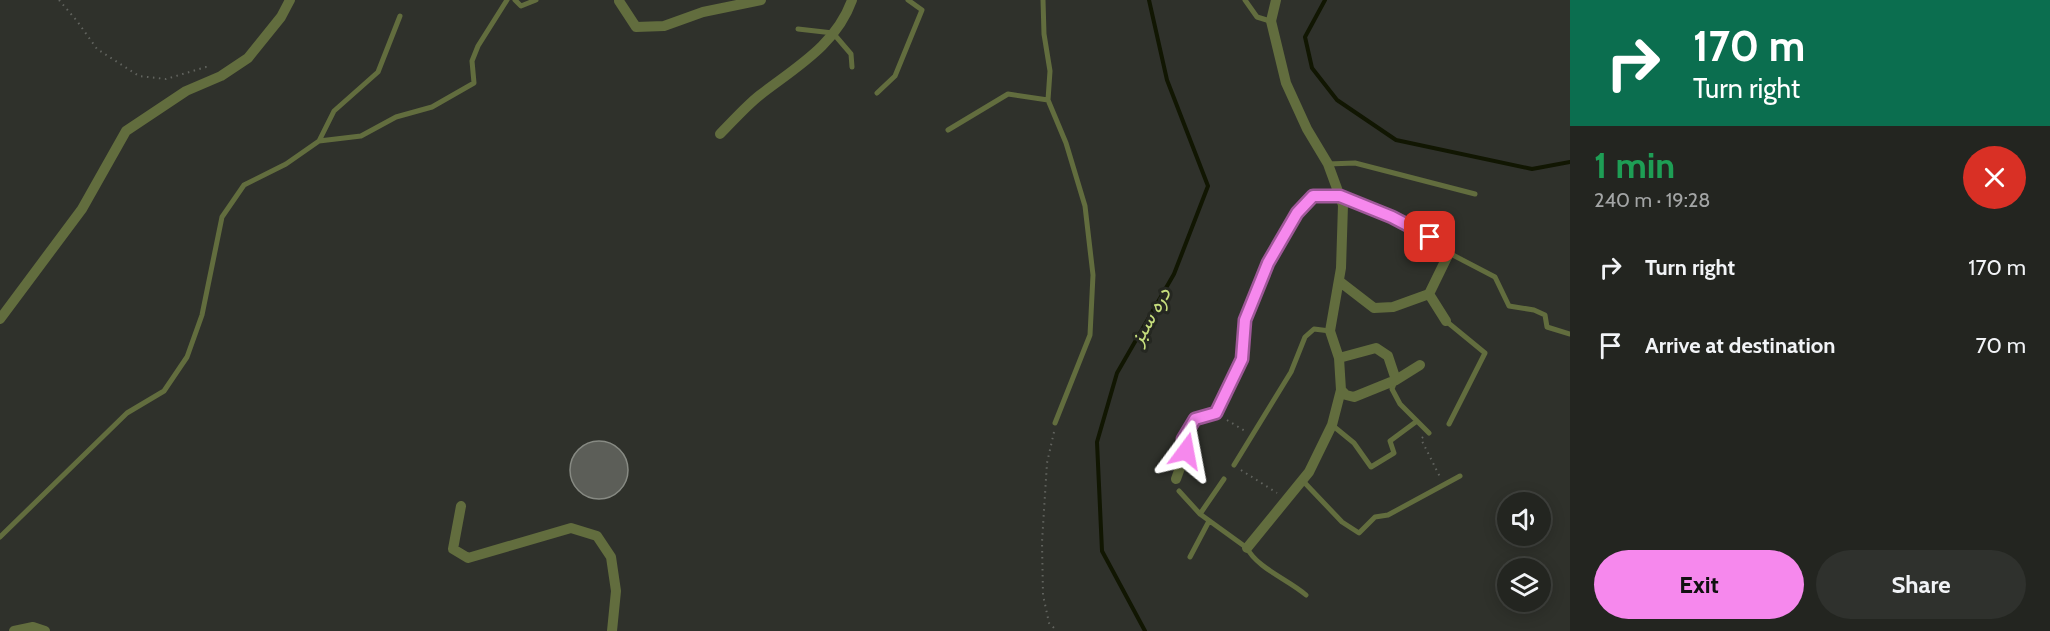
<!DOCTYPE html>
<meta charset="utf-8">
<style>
:root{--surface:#232520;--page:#2f312d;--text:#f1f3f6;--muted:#a3a5a5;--line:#40423e;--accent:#f688ed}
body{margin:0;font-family:Cabin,Vazirmatn,sans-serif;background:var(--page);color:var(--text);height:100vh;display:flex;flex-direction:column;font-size:22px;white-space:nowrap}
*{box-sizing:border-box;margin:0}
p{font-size:20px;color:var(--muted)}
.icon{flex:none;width:33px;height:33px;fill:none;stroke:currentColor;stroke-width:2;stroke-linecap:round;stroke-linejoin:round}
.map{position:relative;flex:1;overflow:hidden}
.panel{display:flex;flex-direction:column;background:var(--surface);width:480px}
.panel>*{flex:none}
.banner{background:#0b6e4f;color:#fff;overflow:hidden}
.controls{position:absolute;left:1497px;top:492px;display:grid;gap:12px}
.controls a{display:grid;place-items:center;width:54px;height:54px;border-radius:50%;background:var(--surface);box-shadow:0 3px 15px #0003,0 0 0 2px var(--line);font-size:30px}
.pin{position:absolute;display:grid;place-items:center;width:51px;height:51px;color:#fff;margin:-26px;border-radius:12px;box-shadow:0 3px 9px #0006}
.me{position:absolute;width:66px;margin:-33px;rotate:13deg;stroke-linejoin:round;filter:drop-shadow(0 0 4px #0008)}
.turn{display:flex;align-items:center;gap:21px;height:126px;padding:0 24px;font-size:27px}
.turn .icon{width:78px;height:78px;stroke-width:2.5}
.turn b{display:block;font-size:42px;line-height:51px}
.round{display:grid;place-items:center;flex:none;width:63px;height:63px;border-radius:32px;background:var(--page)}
.overview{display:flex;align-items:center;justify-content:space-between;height:102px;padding:0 24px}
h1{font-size:36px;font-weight:800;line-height:45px;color:#1e9e55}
.cta{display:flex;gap:12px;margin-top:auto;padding:12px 24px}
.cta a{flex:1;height:69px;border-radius:36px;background:var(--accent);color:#111;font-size:24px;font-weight:800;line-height:69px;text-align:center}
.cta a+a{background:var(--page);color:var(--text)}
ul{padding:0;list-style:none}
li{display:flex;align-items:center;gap:18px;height:78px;padding:0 24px}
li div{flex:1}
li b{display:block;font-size:22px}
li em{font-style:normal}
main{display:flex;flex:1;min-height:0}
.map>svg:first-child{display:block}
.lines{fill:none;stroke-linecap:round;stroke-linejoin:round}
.stream{stroke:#111602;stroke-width:4}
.building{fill:#5c5e58;stroke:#878a83;stroke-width:1.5}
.path{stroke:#62645f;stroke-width:2;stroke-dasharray:1.5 4.5;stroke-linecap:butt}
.service{stroke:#626d3e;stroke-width:5}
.minor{stroke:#626d3e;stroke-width:10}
.route-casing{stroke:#a0589a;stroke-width:15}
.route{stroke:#f688ed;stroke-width:10}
.labels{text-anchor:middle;stroke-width:6;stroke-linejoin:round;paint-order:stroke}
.water-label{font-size:21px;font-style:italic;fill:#c6de7c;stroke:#252721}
</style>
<main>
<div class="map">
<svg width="1570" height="631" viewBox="0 0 1570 631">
<rect width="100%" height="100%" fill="#2f312b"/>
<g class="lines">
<path class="stream" d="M1325,0l-20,37 7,31 25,32 59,40 136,29 38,-7
M1145,631l-43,-80 -5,-109 20,-69 57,-99 34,-88 -41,-106 -18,-80"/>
</g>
<path class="building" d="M570 470a29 29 0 1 1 58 0a29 29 0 1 1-58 0Z"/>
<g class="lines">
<path class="path" d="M59,0l18,21 20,28 42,27 27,3 40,-12h5
M1227,420l18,11
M1054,432l-7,31 -5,79 1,53 6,28 8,8
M1423,437l-2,2 19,38
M1241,470l36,23"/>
<path class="service" d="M515,0l6,6 15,-6
M1043,0l1,34 6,37 -2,29 18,43 19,63 8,69 -3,60 -35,88
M1245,0l12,17 13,4
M798,29l35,4 18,21 1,13
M877,93l18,-17 27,-66 -14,-10
M948,130l60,-36 40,6
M319,141l15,-30 44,-39 22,-56
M1328,164l27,-1 120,31
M1449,253l46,24 14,29 25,4 11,5 2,12 23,7
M1446,321l39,32 -36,71
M1395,381l-3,8 8,15 29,29
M1332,425l22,18 17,24 23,-14 -4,-12 27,-20
M1234,465l57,-93 14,-35 9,-8 16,2
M1224,479l-24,35 47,34c10,20 42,32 59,47
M1303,481l39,41 17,11 16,-16 13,-2 72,-39
M1179,491l21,23
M0,537l127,-124 37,-22 23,-34 15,-42 20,-98 22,-32 42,-21 33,-23 42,-5 35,-19 36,-10 42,-24 -2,-22 6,-15 29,-46
M1190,557l19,-36"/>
<path class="minor" d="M619,1l17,26 28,-1 39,-14 58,-12
M720,134c13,-13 26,-28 40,-39 36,-28 76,-50 92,-95
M1339,281l35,27 19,-1 36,-13
M0,319l82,-110 44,-78 60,-40 35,-15 27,-18 33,-41 9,-17
M1339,358l37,-10 12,8 8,24 24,-15
M1341,390l5,5 8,2 42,-17
M1176,479l10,-28 -3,-12 12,-20 22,-6 25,-54 3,-39 23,-57 29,-50 16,-17h27l52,21 38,20 19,16 -20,41 17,27
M461,506l-8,43 15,9 103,-30 26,8 14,21 5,34 -4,40
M1247,548l62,-76 23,-47 9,-35 -2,-32 -9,-27 11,-63 2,-63 -15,-41 -21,-35 -21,-46 -15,-62 5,-21
M14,631l19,-4 12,4"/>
</g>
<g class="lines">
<defs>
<path id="route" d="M1186,451l-3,-12 12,-20 21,-6 26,-54 3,-39 23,-57 29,-50 16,-17h27l52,21 38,20"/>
</defs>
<use href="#route" class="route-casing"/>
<use href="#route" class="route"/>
</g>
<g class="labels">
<g class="water-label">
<text transform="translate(1150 316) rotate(-60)" y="7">دره سبز</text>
</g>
</g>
</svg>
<div class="controls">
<a><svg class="icon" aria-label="sound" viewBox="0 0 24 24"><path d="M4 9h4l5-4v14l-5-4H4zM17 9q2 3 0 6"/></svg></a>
<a><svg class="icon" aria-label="layers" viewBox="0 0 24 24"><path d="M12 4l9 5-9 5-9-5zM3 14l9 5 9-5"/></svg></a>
</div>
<div class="pin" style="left:1430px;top:237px;background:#d93025"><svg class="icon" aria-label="arrive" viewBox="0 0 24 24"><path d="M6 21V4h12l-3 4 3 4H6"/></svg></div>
<svg class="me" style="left:1186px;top:451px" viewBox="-20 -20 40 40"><path d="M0-17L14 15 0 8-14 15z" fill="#f688ed" stroke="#fff" stroke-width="4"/></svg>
</div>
<section class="panel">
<div class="banner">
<div class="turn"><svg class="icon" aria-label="right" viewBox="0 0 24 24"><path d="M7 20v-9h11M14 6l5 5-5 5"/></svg><div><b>170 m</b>Turn right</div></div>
</div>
<div class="overview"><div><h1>1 min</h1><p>240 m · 19:28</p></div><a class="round" style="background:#d93025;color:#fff"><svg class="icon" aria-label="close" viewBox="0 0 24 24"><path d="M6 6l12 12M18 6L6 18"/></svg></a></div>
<ul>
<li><svg class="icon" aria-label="right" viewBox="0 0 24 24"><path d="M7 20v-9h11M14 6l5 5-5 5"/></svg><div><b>Turn right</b></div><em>170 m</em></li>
<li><svg class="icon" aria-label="arrive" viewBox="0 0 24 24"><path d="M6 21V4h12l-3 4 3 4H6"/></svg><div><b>Arrive at destination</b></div><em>70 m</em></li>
</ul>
<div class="cta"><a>Exit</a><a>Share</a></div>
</section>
</main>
